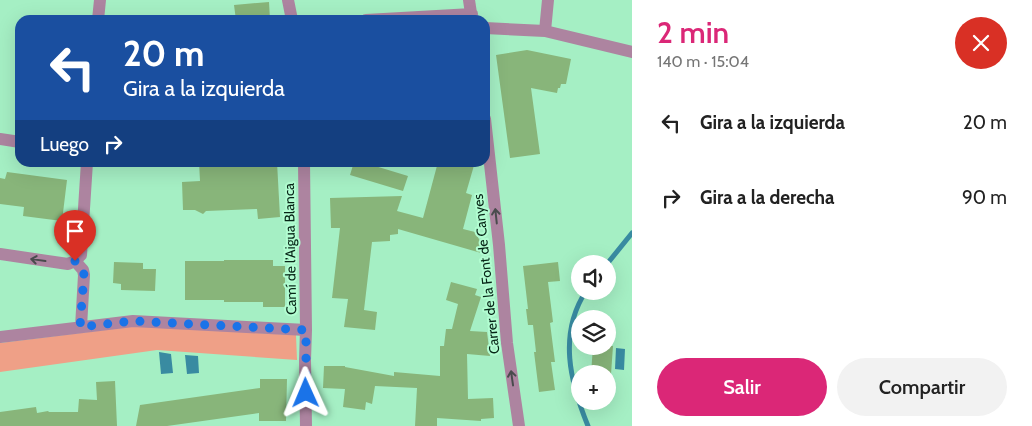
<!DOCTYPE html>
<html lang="es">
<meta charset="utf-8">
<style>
:root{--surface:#fff;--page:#f2f2f2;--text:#222;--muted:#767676;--accent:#db2777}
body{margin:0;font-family:Cabin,sans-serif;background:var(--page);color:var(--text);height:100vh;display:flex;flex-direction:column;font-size:19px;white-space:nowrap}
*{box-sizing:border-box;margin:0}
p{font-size:16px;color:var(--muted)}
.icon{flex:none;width:28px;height:28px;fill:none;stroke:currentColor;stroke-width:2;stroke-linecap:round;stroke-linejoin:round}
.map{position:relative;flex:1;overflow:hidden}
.side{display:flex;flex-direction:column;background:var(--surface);width:400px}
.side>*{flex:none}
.banner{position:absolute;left:15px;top:15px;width:475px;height:152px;border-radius:15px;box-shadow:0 5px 20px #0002;background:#1a4fa0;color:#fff;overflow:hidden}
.fabs{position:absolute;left:571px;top:255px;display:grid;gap:10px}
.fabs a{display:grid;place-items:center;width:45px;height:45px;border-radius:50%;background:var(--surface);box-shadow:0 5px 20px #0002;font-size:25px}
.pin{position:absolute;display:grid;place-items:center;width:42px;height:42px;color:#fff;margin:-51px -21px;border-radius:50% 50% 50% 0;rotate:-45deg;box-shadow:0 0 5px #0007}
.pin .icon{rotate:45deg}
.me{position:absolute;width:55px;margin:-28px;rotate:359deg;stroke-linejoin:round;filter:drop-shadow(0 0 4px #0008)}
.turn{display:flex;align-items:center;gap:18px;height:105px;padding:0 25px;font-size:22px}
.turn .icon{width:65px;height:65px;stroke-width:2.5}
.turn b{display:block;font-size:35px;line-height:42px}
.then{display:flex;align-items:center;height:48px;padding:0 25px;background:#0003;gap:10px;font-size:19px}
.round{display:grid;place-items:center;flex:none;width:52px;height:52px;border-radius:26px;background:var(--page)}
.overview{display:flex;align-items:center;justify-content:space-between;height:85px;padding:0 25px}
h1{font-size:30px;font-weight:600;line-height:38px;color:var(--accent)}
.button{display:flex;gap:10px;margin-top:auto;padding:10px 25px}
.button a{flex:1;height:58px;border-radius:30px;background:var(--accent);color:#fff;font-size:20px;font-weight:600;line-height:58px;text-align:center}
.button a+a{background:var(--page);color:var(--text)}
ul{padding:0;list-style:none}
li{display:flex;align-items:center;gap:15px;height:75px;padding:0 25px}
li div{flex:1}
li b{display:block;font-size:19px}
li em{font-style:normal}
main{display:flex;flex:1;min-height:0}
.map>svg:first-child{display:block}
.green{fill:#efa087}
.water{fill:#398ba1}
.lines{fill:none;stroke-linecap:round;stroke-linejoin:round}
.stream{stroke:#398ba1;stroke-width:5}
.building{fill:#88b57a}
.minor{stroke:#ad84a0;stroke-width:12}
.oneway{stroke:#494b4d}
.route{stroke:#1a73e8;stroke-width:9;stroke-dasharray:0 16.2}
.labels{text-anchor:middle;stroke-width:4;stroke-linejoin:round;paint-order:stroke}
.street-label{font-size:14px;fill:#062516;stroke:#b2fdd1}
</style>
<main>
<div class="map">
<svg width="632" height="426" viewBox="0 0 632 426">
<rect width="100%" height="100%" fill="#a5efc4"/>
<path class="green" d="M136,326l160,9 1,25 -140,-10 -157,22v-29z"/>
<path class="water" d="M616,348l9,1 -1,21 -9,-1z
M159,352l12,2 2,19 -12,1z
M185,355l13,1 1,17 -12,1z"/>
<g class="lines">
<path class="stream" d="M607,264l25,-31
M586,291c-28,43 -16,91 2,135"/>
</g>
<path class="building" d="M269,2l1,18h-34l-2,-15z
M527,50l44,9 -5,25h-5l-1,4h-2l-1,5 -26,-5 9,66 -30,4 -14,-103z
M199,162h78l3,55 -22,2 -1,-10 -51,2 -3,3 -8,-4h-12l-1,-28 18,-1z
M354,162h8l46,14 -5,15 -53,-16z
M438,162h37l-9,31 6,2 -9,34 12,3 13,23 -90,-26v5l-8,1v6l-18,1 -8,68 13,2 -2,18 -31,-3 4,-28 -16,-1 8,-70h-9l-1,-30 72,-2 -5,15 26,7z
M7,172l60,8 -5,41 -39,-5 1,-9 -24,-3v-26l5,1z
M224,260h49v6h12v41h-22v-5h-39v-2h-39v-39h39z
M114,262l29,1v6h13l-1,22 -34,-1v-6l-8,-1z
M558,262l2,19 -12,1 5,40 -3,1 5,39h-4l4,28 -16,2 -5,-40h2l-3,-27h-5l-2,-16h2l-5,-43z
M451,282l26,7 -2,6 6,2 -11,34 17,1 3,24 -23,-2 1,45 25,-1 1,20 -13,1v2l-44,-3v8h-22l2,-38 -42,-2 -3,18 -6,-2 -1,8 -22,-3 2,-18 -22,-1 1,-22h21v1l49,9v-4l46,4v-30h4l2,-17h6l6,-25 -12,-4z
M593,346h20l-2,28h-20z
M260,379h27l-1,42h-27v-8l-92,13h-31l4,-21 120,-17z
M115,381l2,45h-117v-14l36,-5 1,6 11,-2 1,1h29l1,-13 18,1 -1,-18z"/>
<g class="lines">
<path class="minor" d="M288,0l4,20
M469,0l3,20
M98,20l2,-20
M366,20l106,-6
M485,28l60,3 87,21
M545,31l3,-31
M485,119l14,126 8,98 12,83
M0,139l20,3
M304,162l2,168 -1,30 1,66
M0,254l68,10 7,-3 6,-6 6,-93
M75,261l8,9 1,5 -3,52
M0,337l133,-16 173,9"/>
</g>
<defs><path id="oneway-shaft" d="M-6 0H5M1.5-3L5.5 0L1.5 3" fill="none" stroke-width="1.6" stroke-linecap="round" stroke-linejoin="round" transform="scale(1.25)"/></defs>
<g class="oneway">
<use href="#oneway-shaft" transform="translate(496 216) rotate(-96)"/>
<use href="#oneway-shaft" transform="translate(38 260) rotate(-172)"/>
<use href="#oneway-shaft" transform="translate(512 378) rotate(-98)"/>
</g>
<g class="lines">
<path class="route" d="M75,261l8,9 1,5 -4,52 53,-6 173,9v63"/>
</g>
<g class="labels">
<g class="street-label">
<text transform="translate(290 249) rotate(-91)" y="5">Camí de l’Aigua Blanca</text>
<text transform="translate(486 274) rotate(-96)" y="5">Carrer de la Font de Canyes</text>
</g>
</g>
</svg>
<div class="fabs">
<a><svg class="icon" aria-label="sound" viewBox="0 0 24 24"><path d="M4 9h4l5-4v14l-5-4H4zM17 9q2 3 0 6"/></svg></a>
<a><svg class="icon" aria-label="layers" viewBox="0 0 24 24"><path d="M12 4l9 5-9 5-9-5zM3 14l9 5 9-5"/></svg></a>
<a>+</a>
</div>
<div class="pin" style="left:75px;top:261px;background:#d93025"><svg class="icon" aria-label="arrive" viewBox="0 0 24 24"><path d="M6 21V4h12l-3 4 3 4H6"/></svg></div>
<svg class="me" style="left:306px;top:393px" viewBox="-20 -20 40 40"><path d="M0-17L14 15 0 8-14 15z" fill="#1a73e8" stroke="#fff" stroke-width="4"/></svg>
<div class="banner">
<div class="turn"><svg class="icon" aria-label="left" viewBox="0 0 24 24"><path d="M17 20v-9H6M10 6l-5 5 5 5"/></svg><div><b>20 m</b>Gira a la izquierda</div></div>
<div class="then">Luego<svg class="icon" aria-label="right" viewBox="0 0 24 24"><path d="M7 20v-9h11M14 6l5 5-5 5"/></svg></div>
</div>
</div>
<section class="side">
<div class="overview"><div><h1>2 min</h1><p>140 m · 15:04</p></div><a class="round" style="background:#d93025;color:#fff"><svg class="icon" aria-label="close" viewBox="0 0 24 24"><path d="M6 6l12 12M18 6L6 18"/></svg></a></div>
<ul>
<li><svg class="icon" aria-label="left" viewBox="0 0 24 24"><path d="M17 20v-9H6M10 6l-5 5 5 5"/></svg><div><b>Gira a la izquierda</b></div><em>20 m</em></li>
<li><svg class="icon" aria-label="right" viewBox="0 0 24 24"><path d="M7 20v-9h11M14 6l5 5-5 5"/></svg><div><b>Gira a la derecha</b></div><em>90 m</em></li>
</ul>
<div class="button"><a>Salir</a><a>Compartir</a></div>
</section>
</main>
